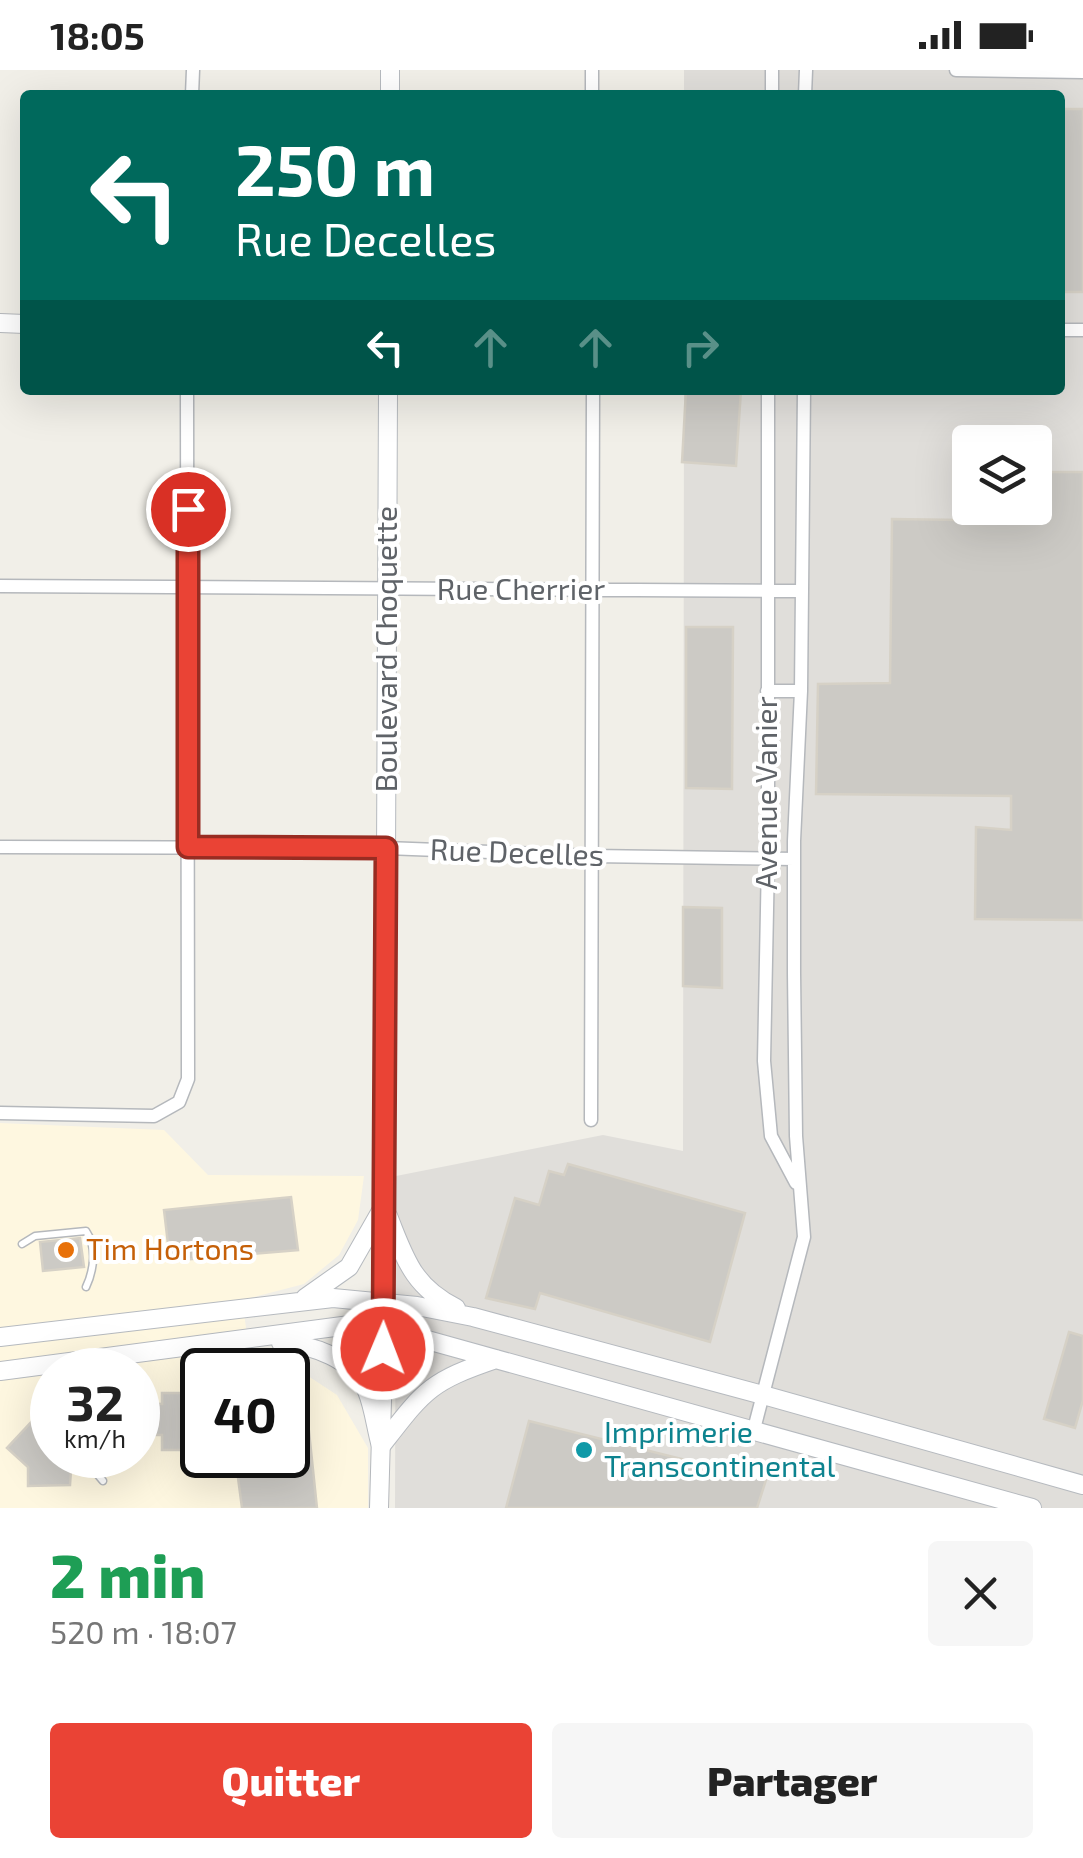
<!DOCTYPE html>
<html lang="fr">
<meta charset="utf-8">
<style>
:root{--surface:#fff;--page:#f6f6f6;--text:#222;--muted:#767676;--accent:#ea4335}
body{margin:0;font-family:"Exo 2",sans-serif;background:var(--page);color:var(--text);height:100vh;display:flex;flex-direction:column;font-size:38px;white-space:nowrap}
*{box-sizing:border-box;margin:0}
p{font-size:32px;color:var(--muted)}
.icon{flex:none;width:55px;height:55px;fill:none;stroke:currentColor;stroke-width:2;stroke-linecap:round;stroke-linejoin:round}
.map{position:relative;height:1438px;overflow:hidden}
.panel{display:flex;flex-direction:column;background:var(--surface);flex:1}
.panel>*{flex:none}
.hud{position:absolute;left:20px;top:20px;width:1045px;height:305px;border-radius:10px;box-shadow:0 10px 40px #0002;background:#00695c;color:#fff;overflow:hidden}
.controls{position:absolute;left:952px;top:355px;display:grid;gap:20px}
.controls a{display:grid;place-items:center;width:100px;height:100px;border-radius:10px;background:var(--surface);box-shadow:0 10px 40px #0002;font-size:50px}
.speed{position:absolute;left:30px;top:1278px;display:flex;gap:20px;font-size:50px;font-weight:700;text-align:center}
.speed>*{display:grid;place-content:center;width:130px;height:130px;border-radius:50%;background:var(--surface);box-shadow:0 10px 40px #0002;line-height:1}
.speed small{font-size:25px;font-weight:400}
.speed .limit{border:5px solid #111;border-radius:15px;background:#fff;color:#111}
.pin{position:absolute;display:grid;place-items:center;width:85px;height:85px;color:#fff;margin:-42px;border:5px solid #fff;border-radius:50%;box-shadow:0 2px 10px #0007}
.me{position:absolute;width:110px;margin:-55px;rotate:1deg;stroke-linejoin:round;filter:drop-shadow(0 0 8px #0008)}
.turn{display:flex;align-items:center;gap:35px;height:210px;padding:0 50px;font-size:45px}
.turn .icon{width:130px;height:130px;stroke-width:2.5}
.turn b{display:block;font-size:70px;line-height:85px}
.lanes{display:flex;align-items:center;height:95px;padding:0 50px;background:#0003;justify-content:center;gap:50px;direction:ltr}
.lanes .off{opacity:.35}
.round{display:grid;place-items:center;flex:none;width:105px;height:105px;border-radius:10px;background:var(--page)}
.overview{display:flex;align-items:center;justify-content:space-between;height:170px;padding:0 50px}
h1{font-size:60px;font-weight:800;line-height:75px;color:#1e9e55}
.button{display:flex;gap:20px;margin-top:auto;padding:20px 50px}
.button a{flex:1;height:115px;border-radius:10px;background:var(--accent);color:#fff;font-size:40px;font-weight:800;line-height:115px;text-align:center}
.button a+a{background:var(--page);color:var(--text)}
.status{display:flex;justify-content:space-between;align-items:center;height:70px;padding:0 50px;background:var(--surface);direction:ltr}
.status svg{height:28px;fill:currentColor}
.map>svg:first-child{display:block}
.commercial{fill:#fef7e0;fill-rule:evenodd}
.industrial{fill:#e0deda;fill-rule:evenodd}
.building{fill:#cccac5;stroke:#d6d1c6;stroke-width:2.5}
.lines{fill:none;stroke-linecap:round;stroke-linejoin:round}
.service-casing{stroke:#b5b8bc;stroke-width:9}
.minor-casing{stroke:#b5b8bc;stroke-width:15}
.tertiary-casing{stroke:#b5b8bc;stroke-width:20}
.secondary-casing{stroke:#b6babf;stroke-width:20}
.path{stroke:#9cc7a9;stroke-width:2.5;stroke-dasharray:10 5;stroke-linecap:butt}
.service{stroke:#fff;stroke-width:6}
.minor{stroke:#fff;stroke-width:12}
.tertiary{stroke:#fff;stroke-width:18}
.secondary{stroke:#fff;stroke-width:18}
.route-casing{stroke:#982c22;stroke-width:25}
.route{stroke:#ea4335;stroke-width:18}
.food-dot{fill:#e8710a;stroke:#fff;stroke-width:4}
.culture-dot{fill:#0f9aa8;stroke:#fff;stroke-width:4}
.labels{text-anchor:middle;stroke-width:8;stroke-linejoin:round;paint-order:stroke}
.street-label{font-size:30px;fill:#5f6368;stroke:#fff}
.food-label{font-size:30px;fill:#c56008;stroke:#fff;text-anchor:start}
.culture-label{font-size:30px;fill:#0d838f;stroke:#fff;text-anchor:start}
</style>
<div class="status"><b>18:05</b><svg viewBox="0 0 49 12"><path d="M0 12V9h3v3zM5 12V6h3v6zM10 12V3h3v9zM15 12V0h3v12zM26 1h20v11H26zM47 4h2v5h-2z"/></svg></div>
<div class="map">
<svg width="1083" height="1438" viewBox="0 0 1083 1438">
<rect width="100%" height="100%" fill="#f1efe8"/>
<path class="commercial" d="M0,1053l164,7 44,45 156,1 -6,44 -19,35 -35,29 -62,16 7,48 56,26 32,21 31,53v60h-368zM52,1300h86v85h-86zM202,1300h86v85h-86z"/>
<path class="industrial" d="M684,0h399v1438h-688l1,-332 207,-41 80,16 1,-761h376v-295h-376zM970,372h65v66h-65z"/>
<path class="building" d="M1060,39h23v183h-23z
M686,320h55l-5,76 -54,-4z
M1035,402h48v448l-108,-1 1,-92 35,3v-34l-195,-2 2,-110 72,-1 2,-164 139,2 1,-13h3z
M686,557h47l-1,162 -46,-1z
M683,837l39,1v80l-39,-2z
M568,1094l177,49 -35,129 -170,-49 -5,16 -49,-11 29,-100 24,7 10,-34 15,4z
M291,1127l7,53 -128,11 -6,-51z
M80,1168l4,29 -41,4 -3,-29z
M1069,1262l14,4v64l-8,28 -31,-9z
M162,1323h25l1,25 14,-2v34h-40v-15h-24v-32l24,1z
M306,1333l11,105h-75l-7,-53h53v-50z
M35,1348l17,13v24h20l-2,30 -42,1v-19l-21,-19z
M529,1351l237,59 -9,28h-251z"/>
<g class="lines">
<defs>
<path id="service" d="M22,1174l13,-8 51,-5c11,16 8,39 0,56
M81,1385l22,26"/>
<path id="minor" d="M592,0v25
M956,0l127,2
M192,25l1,-25
M772,25v-25
M805,25l1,-25
M1060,260h23
M768,320v469l-4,202 7,75 25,47
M0,516l802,5
M767,621h34
M0,777l386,1 207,8 201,3
M0,1043l154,3 25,-14 9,-23 -1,-689
M591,1050l2,-730
M754,1359l50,-192 -8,-101 -2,-163v-132l7,-150 3,-301"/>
<path id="tertiary" d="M0,253l25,1
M379,1438l5,-180"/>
<path id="secondary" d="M390,25v-25
M388,1146c17,42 24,70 68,92
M305,1228l44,-31 32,-56
M384,1258l4,-938
M0,1267l333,-39 84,8 56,11 290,78 320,90
M281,1273c32,2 72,15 86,48 7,17 9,38 14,55
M0,1301l350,-46 34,3 648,180
M381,1376c43,-55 47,-64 115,-87"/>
</defs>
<use href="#service" class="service-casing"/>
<use href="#minor" class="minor-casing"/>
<use href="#tertiary" class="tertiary-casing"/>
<use href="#secondary" class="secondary-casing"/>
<path class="path" d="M349,1278l5,-5 14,3
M185,1294l86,-11"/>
<use href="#service" class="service"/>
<use href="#minor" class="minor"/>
<use href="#tertiary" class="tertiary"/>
<use href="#secondary" class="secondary"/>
</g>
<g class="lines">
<defs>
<path id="route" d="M188,439v338l198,1 -3,501"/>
</defs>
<use href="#route" class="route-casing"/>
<use href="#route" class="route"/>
</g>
<circle class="food-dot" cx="66" cy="1180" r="10"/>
<circle class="culture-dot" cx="584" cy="1380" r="10"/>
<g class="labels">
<g class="street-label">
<text x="521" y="530">Rue Cherrier</text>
<text transform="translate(387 579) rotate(-90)" y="10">Boulevard Choquette</text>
<text transform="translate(767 723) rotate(-90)" y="10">Avenue Vanier</text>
<text transform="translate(517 783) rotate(2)" y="10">Rue Decelles</text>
</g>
<g class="food-label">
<text x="86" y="1190">Tim Hortons</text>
</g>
<g class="culture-label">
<text x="604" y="1373">Imprimerie<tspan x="604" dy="34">Transcontinental</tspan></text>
</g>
</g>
</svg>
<div class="controls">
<a><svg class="icon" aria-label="layers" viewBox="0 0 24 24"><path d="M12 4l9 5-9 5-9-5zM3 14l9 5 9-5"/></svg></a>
</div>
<div class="speed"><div>32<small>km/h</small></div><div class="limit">40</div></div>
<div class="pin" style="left:188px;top:439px;background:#d93025"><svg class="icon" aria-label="arrive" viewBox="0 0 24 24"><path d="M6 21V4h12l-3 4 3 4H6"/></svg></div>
<svg class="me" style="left:383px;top:1279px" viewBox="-20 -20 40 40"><circle r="17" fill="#ea4335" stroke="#fff" stroke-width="3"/><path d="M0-11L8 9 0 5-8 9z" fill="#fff"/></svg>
<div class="hud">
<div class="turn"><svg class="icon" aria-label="left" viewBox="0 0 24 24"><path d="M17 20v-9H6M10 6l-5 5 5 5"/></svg><div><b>250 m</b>Rue Decelles</div></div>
<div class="lanes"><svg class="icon" aria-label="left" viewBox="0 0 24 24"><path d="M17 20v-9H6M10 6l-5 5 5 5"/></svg><svg class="icon off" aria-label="ahead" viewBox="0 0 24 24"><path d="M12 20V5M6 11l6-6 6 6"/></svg><svg class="icon off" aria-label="ahead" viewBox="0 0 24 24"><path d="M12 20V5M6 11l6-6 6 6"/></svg><svg class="icon off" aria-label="right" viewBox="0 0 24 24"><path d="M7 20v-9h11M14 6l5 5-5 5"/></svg></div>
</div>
</div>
<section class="panel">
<div class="overview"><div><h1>2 min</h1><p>520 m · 18:07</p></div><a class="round"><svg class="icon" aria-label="close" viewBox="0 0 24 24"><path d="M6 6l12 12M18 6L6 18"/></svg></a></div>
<div class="button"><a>Quitter</a><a>Partager</a></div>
</section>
